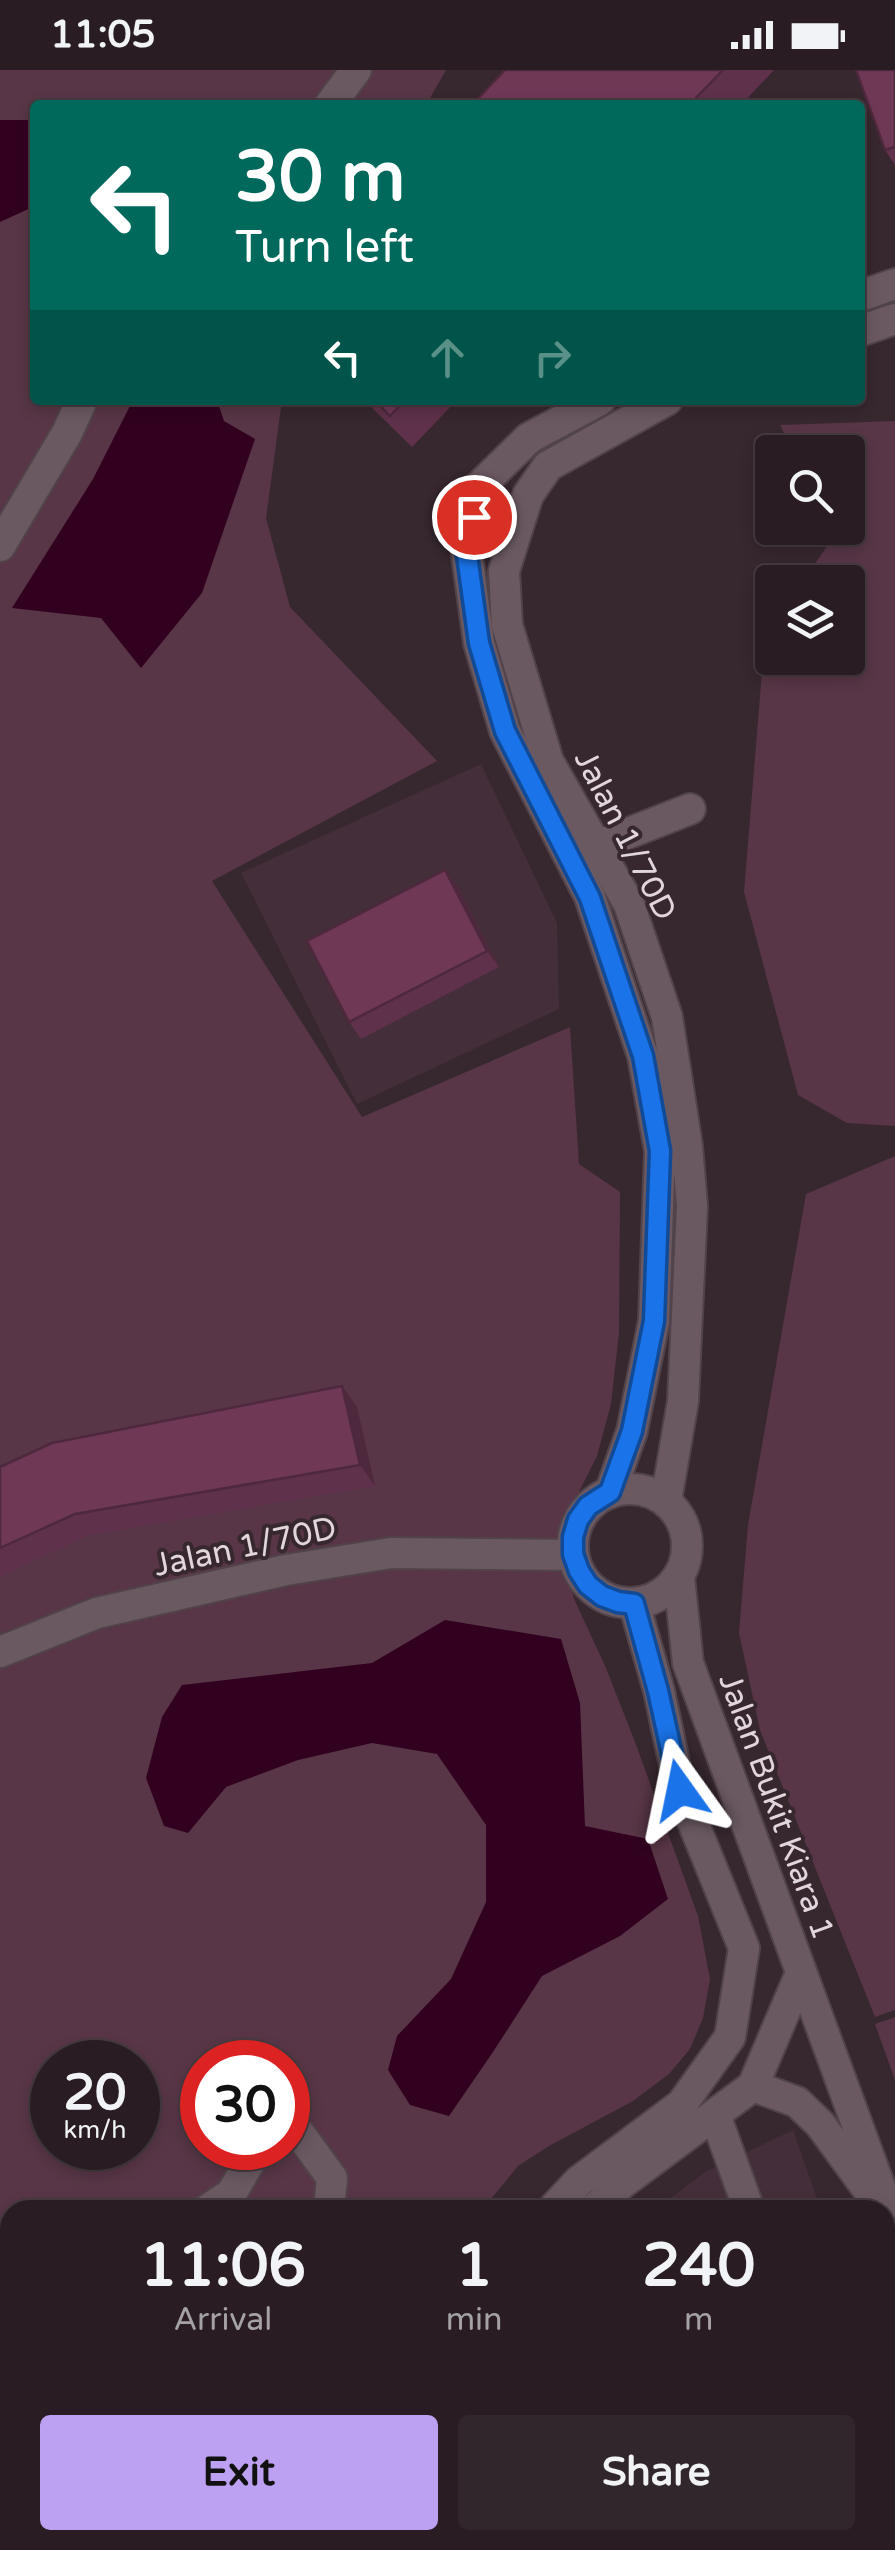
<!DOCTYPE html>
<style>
:root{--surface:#291d23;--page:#31262b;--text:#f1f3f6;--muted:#a5a2a6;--line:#453b41;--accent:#bca0f2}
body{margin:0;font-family:"Varela Round",sans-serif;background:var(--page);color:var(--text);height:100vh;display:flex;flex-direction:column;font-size:38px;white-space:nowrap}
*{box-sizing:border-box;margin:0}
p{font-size:32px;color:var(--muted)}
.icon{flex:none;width:55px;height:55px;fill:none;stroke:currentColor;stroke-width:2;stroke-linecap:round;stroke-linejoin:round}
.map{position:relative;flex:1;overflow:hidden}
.drawer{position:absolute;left:0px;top:2130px;width:895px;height:350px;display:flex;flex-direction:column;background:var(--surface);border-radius:30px 30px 0 0;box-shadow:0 5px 15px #0003,0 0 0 2px var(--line)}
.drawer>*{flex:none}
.banner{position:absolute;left:30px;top:30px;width:835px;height:305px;border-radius:10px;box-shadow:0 5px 15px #0003,0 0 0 2px var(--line);background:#00695c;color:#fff;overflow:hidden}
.buttons{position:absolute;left:755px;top:365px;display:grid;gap:20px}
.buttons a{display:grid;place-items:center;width:110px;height:110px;border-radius:10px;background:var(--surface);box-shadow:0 5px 15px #0003,0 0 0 2px var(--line);font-size:50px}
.speed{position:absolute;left:30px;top:1970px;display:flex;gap:20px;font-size:50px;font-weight:700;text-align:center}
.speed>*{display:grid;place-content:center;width:130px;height:130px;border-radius:50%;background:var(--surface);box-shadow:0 5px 15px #0003,0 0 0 2px var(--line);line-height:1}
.speed small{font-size:25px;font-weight:400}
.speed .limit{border:15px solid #d22;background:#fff;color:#111}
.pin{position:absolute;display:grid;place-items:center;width:85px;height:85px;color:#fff;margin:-42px;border:5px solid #fff;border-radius:50%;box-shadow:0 2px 10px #0007}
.me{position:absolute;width:110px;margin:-55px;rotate:348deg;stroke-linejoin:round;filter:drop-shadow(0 0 8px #0008)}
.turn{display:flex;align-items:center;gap:35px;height:210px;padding:0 40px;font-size:45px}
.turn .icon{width:130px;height:130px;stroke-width:2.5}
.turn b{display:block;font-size:70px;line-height:85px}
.lanes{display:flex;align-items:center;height:95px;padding:0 40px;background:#0003;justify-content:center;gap:50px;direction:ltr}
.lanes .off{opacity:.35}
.eta{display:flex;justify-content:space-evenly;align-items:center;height:170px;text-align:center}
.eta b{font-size:60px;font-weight:700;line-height:70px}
.action{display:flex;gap:20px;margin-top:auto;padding:20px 40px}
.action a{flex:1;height:115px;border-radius:10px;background:var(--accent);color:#111;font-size:40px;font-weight:700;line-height:115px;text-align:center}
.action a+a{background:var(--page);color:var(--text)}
.status{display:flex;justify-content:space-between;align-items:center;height:70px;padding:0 50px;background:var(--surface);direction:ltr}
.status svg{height:28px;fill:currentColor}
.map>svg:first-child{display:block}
.built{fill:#442e39}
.green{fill:#583647;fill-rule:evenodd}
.water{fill:#320120}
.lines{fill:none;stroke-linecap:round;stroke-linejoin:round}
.minor-casing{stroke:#51434a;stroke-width:34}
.minor{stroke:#6b5962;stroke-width:30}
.wall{fill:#5f314a}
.shaded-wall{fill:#4e283c}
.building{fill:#6f3956;stroke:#4e283c;stroke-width:2.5}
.route-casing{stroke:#114b97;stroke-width:25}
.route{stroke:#1a73e8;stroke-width:18}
.labels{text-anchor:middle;stroke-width:8;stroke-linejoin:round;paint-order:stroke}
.street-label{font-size:32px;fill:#e1d6db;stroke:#37272f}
</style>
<div class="status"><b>11:05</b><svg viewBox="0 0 49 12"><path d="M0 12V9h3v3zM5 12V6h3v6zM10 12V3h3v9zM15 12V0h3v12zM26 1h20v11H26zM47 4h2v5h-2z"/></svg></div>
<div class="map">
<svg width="895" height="2480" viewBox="0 0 895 2480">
<rect width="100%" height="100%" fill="#37272f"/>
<path class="built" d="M481,694l76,159 2,86 -202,95 -116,-231z
M793,2060l28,80h-166l50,-38z
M885,2318l10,28v134h-372l1,-10h361z"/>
<path class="green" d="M0,0h446l-20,35h-391v295h247l-16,118 24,89 147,154 -225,120 150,236 208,-90 9,137 41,28 -1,141 -8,71 -14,52 -33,66 -1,42 12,37 31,67 29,74 63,174 12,63 -7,39 -13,31 -21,25 -36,27 -84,45 -31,20 -36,44h-472v330h374l-1,10h-383zM52,1992h86v86h-86zM202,1992h86v86h-86z
M895,351v705l-48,-3 -49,-28 -54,-203 21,-257 7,-11v34h76v-76h-46l33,-47 -3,-7h16v-76h-54l-14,-27z
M895,1086v854l-20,7 -115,-287 -21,-97 9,-108 58,-331z
M895,1947v63l-20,-56z"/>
<path class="water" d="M0,50h35v86l-35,16z
M133,330h84l7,21 31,18 -53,154 -61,75 -40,-50 -89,-10 81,-129z
M445,1550l116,19 19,64 5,123 63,13 20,60 -48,37 -78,40 -49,76 -44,64 -39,-11 -22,-35 9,-34 54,-57 35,-77v-77l-49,-71 -65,-11 -74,17 -72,27 -38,46 -24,-7 -18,-48 16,-61 20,-32 190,-22z"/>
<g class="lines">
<defs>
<path id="minor" d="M330,35l26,-35
M860,226l35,-12
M860,261l35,-12
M600,330l-71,38 -48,47 -15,63 13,95 26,88 85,166 53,159 17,95 -6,170 -22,110 -22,62
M0,476l67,-113 15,-33
M596,776l94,-37
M573 1476a57 57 0 1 1 114 0a57 57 0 1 1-114 0Z
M666,1431l17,-100 9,-195 -5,-60 -20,-129 -38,-113 -81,-143 -41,-136 -3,-54 24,-76 20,-29 119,-66
M679,1507l9,86 207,565
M0,1582l97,-39 189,-43 105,-17 182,2
M753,2016l44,16 23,22 52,71
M715,2045l31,86
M288,2063l9,-3 35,48 -3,32
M207,2140l24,-16 27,-46
M552,2140l27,-29 103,-77 48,-67 14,-89 -64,-158 -21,-99 -25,-88
M593,2140l28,-26 132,-98 48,-113
M134,2480l5,-10
M435,2480l2,-10
M466,2480l2,-10"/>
</defs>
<use href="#minor" class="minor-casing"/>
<use href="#minor" class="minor"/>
</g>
<path class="wall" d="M505,0h269l-33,35h-269z
M895,0v95l-10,-15z
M364,330h93l-45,47z
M445,800l12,16 42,81 -138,72 -12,-17z
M342,1316l15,21 18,79 -285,49 -90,41v-109z
M885,2355l10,27v30l-10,4z"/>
<path class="shaded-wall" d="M445,800l12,16 42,81 -12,-16z
M342,1316l15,21 18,79 -15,-21z
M885,2355l10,27v13l-10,-25z
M885,2459l7,21h-6l-3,-10h2z"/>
<path class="building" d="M505,0h218l-34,35h-217z
M856,0h39v77l-10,3z
M374,330h31l-15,16z
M445,800l42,81 -138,71 -42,-81z
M342,1316l18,79 -285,49 -75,34v-81l52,-24z
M885,2370l8,22 -8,3z
M572,2470h311l3,10h-310z"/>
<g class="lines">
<defs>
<path id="route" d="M474,447l-8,31 13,95 26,88 85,167 53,158 17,95 -6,170 -22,110 -22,61 -22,14 -10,14 -5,17v17l6,17 9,14 14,11 16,6 16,2 24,87 22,99"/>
</defs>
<use href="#route" class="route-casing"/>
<use href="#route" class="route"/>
</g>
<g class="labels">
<g class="street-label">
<text transform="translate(626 765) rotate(63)" y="11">Jalan 1/70D</text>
<text transform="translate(245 1476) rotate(-12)" y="11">Jalan 1/70D</text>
<text transform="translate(777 1736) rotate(70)" y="11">Jalan Bukit Kiara 1</text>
</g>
</g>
</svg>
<div class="buttons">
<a><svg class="icon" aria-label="search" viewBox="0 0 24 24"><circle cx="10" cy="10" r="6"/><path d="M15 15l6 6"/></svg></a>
<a><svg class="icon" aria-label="layers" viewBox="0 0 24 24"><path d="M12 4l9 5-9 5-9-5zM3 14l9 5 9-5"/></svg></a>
</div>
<div class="speed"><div>20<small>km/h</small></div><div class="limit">30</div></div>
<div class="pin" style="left:474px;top:447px;background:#d93025"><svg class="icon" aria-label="arrive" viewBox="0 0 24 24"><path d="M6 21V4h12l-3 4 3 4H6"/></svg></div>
<svg class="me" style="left:680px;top:1720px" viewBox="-20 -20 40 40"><path d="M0-17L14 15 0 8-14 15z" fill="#1a73e8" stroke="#fff" stroke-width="4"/></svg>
<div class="banner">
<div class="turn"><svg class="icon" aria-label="left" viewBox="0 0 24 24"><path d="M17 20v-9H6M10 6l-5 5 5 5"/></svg><div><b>30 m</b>Turn left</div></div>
<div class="lanes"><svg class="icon" aria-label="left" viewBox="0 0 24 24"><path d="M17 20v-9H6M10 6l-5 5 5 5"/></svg><svg class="icon off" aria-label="ahead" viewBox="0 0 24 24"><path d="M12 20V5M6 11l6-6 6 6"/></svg><svg class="icon off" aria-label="right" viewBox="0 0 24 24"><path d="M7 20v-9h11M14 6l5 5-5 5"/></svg></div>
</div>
<section class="drawer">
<div class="eta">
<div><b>11:06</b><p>Arrival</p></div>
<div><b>1</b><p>min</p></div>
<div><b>240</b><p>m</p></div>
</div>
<div class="action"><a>Exit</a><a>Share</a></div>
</section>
</div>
